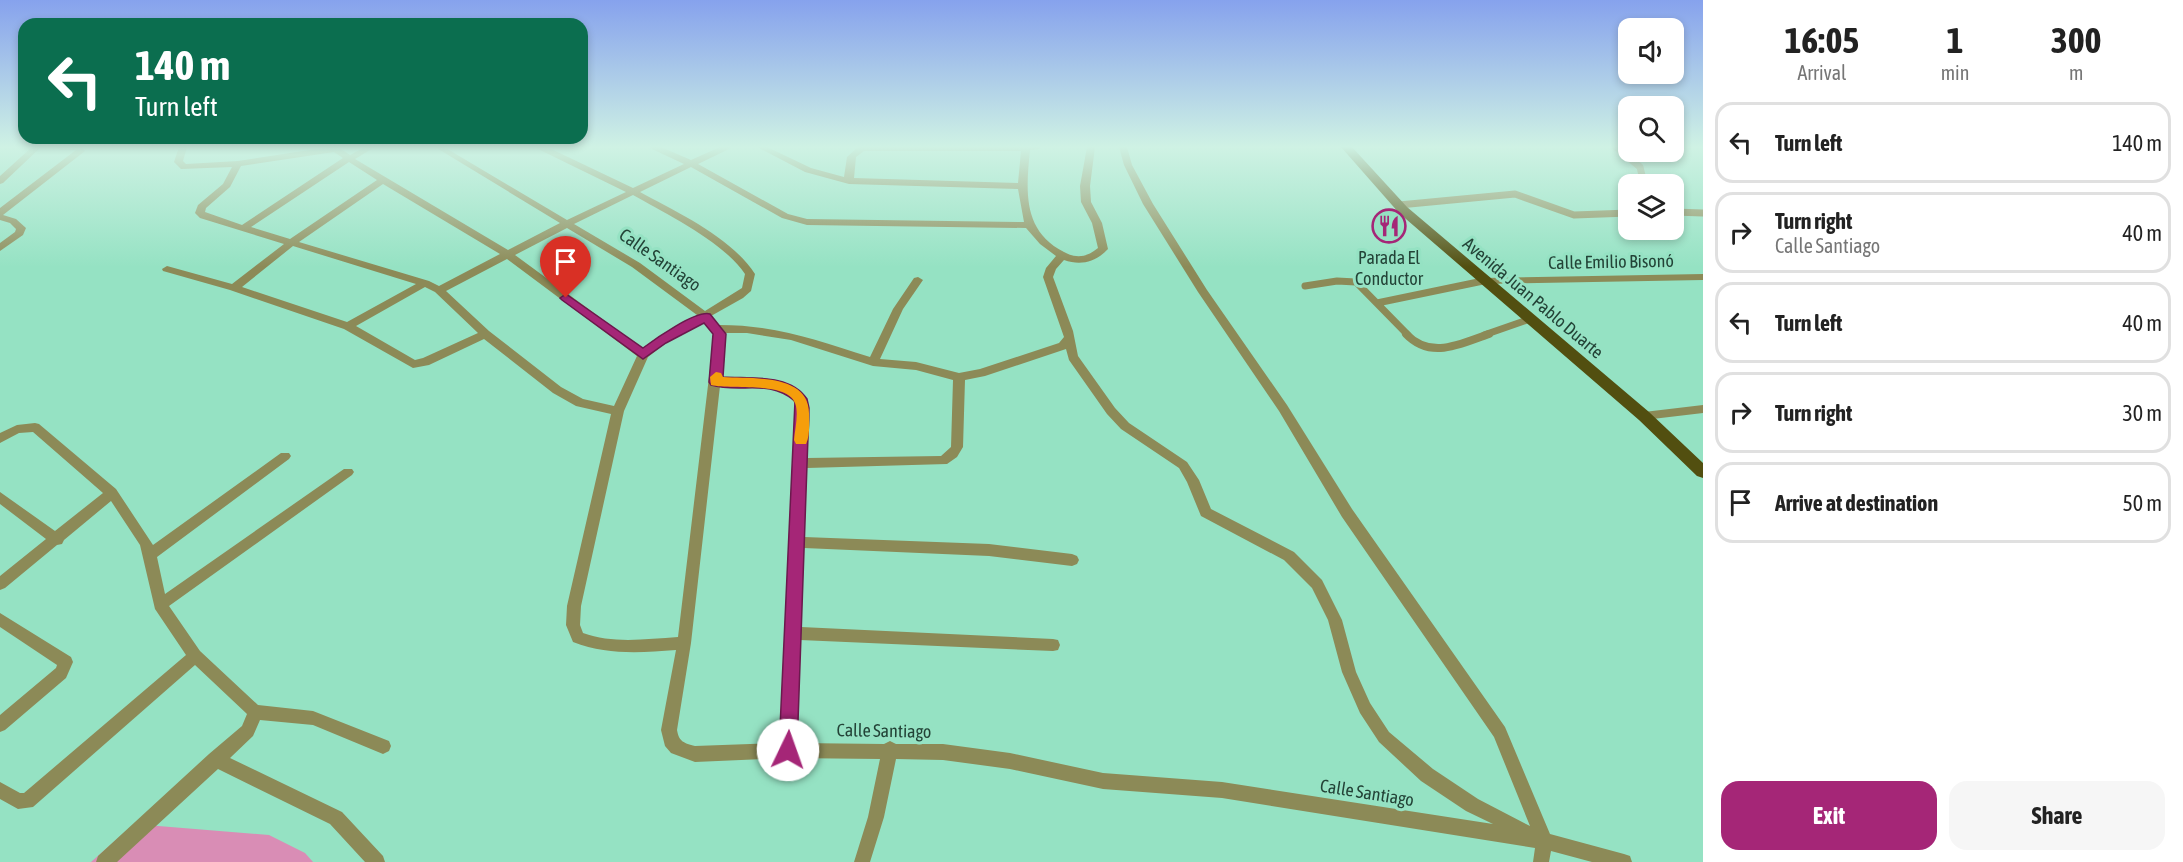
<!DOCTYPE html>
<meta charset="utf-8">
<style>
:root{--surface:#fff;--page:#f6f6f6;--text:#222;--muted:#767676;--line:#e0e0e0;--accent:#a52677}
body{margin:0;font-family:"Asap Condensed",sans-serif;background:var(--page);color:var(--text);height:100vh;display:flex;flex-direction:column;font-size:22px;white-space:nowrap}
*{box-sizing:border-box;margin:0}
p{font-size:20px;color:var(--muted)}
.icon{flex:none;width:33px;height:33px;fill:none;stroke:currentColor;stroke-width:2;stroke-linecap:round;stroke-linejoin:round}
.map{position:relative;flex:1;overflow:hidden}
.side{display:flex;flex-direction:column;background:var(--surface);width:480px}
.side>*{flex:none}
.top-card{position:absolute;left:18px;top:18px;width:570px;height:126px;border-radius:18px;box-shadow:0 3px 9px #0003;background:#0b6e4f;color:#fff;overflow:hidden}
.buttons{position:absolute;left:1618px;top:18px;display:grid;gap:12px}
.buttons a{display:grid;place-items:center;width:66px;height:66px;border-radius:12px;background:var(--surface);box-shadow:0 3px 9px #0003;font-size:30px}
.pin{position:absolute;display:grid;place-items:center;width:51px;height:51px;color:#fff;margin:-62px -26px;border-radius:50% 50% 50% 0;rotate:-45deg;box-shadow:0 0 6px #0007}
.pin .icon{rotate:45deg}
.me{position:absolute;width:66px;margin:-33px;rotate:3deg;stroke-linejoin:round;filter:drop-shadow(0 0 4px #0008)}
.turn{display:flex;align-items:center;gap:21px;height:126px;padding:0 18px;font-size:27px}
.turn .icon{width:78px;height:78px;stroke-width:2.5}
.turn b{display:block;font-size:42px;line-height:51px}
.eta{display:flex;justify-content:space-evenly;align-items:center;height:102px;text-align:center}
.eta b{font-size:36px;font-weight:700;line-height:42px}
.cta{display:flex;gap:12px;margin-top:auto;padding:12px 18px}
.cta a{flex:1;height:69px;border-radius:18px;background:var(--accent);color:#fff;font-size:24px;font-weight:700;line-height:69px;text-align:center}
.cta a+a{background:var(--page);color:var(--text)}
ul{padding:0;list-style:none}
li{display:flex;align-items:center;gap:18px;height:81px;margin:0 12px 9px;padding:0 6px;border:3px solid var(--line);border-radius:18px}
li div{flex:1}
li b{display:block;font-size:22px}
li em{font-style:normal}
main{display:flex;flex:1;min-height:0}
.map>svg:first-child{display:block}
.green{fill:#d98db5}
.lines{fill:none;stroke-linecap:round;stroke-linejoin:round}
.service-far1{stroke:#8c8a57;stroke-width:7}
.service{stroke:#8c8a57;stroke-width:8}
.minor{fill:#8c8a57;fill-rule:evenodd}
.primary{fill:#524f10;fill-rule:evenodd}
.route{fill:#a52677;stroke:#6b194d;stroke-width:1.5}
.slow{fill:#f59e0b}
.labels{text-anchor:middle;stroke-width:6;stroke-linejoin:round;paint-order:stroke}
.poi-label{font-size:18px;fill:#234337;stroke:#95e2c3}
.street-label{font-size:18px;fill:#234337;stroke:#95e2c3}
</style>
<main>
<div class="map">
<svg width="1703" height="862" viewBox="0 0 1703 862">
<rect width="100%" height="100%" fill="#95e2c3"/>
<path class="green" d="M134,824l135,11 36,18 8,9h-222z"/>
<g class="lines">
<path class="service-far1" d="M1616,147l24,20 4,17
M1399,205l116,-11 59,21 55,-2
M1674,212l29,1
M1305,286l32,-5 19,1 52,53
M1377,303l106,-22
M1484,335l46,-16"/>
<path class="service" d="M1406,334c25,26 54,10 83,0"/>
<path class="minor" d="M32,147h9l-38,36 -3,1v-8z
M56,147h26l3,4 -82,64 13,4 10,9 -3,7 -23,16v-8l15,-11 1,-3 -6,-6 -10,-3v-12l76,-58h-16z
M179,147h8l-4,14 3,3 52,-3 91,-14h9l12,8 15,-8h10l-20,12 153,91 52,-27 -125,-76h9l123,73 59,-28 -88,-43 -1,-2h10l86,41 51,-24 -32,-15 -1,-2h10l30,13 29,-13h10l-1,2 -31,15 90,50 19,5 217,3 -6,-33 -169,-5 -44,-12 -48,-25h10l44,21 33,9 3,-20 11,-10h183l-1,2 -10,1c-4,40 -8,81 34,102 13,7 23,5 34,-4l-6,-25 -11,-21 -1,-16 7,-39h8l-5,39 1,16 11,21 6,26c-12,13 -27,17 -44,11l-8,9 -3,8 20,54 5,25 37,52 14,15 58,39 12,18 12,29 83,43 28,28 20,40 14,52 14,31 19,29 44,37 45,30 52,27 -36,-89 -152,-220 -63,-106 -81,-119 -55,-88 -19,-39 -5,-18h8l5,18 21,39 54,86 80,115 65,104 153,218 45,107 74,20 6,2 2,6h-40l-41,-11 -2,11h-16l2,-14 -313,-50 -119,-9 -93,-20 -67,-9 -47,-1 -12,58 -14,45h-16l14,-45 12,-58 -92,-1 -93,4 -24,-9 -6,-7 -4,-16 15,-80c-37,3 -69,5 -103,-8l-7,-17 1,-19 44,-192 -35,-8 -23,-13 -69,-54 -55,26 -16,3 -69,-39 -114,-39 -67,-19 -1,-2 5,-3 65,18 52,-40 -84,-26 -5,-5 3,-8 25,-21 9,-17 -51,2 -7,-7zM864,151h157l-3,32 -164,-5 2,-21zM334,152l9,6 -101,67 -37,-13 1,-4 24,-21 11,-21zM349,162l28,18 -87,59 -39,-12zM691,167l91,51 25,7 219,3 14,16 16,12 -10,12 -3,9 21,60 -5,6 -79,26 -21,4 -43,-11 -36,-3 23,-50 20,-29 -5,-3 -4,1 -21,31 -23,48c-54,-17 -94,-32 -151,-32l-8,-9 32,-18 8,-7 4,-17c-23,-36 -78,-62 -115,-82zM383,184l117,70 -61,32 -10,-5 -130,-39zM633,195c32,18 92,48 112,79l-3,14 -37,23 -65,-48 -66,-39zM567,228l65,39 65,48 -39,22 -15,12 -128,-94zM293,246l123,38 -69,38 -105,-35zM507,259l130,97 -23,50 -31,-7 -22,-12 -72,-56 -43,-40zM425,287l10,5 43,41 -55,25 -8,2 -59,-34zM703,321l11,14 -36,302c-32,2 -65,7 -95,-4l-3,-8 1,-19 43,-195 24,-54 18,-14zM725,333h22l44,7 82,26 43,4 37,10 -2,67 -10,9 -134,2c0,-14 5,-39 1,-52 -10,-34 -60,-28 -87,-28zM1066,349l3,11 38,54 14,15 58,39 8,14 14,34 83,44 28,28 16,32 14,52 18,41 19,29 42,39 45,30 27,13 -271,-42 -119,-9 -93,-20 -67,-9h-47l-6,-3 -6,3 -88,-1 4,-103 253,11 5,-1 2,-5 -2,-5 -5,-1 -252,-12 3,-79 185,8 83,10 5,-2 2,-4 -2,-4 -5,-2 -83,-10 -185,-7 3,-69 140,-4 10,-7 6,-10 2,-67 20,-4zM720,386c26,0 65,-7 77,22l-16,335 -86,3c-11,-3 -16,-4 -18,-16l14,-87z
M1703,274v6l-220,4 -5,-3 5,-3z
M1703,405v8l-59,7 -6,-4 6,-4z
M35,423l4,1 77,65 37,56 128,-92h8l2,3 -2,3 -132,98 8,37 179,-125h8l2,3 -2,3 -183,131 31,45 58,54 55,6 76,30 2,5 -2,5 -6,3 -70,-29 -53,-5 -7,16 -23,22 112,54 41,44 2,6h-20l-35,-38 -112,-55 -101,93h-21l2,-6 111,-102 33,-28 5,-12 -52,-49 -162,142 -15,2 -18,-10v-17l20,11h4l162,-138 -31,-46 -15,-64 -29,-44 -47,39 -2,4 -5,1 -52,43 -5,2v-14l46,-37 -46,-35v-12l55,39 48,-38 -70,-61 -14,1 -19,10v-10l17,-8z
M0,613l71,44 2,5 -7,16 -61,52 -5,2v-17l56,-47 1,-3 -57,-38z"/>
<path class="primary" d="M1341,147h11l55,60 242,205 54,51v15l-6,-2 -58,-56 -240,-207z"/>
</g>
<linearGradient id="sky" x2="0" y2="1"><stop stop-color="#86a2ed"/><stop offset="0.55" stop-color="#cff2e4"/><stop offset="1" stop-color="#cff2e4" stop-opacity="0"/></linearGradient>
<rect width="1703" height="267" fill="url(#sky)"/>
<path class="route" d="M566,294l77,54c12,-9 53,-38 67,-34l16,20 -3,43c27,2 67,-4 84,22l2,9 -12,342 -2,6 -7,2 -6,-2 -3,-6 16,-349c-28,-23 -53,-7 -84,-16l-2,-3 4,-48 -9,-11 -38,20 -23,16 -81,-59 -2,-2z"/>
<path class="slow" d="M716,372l5,1 2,4c30,2 88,-4 86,39 0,9 1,20 -3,28h-10l-2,-4c1,-11 5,-27 1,-37 -8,-22 -65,-13 -84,-18l-1,-8z"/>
<defs>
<symbol id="restaurant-ring" viewBox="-11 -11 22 22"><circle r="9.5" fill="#95e2c3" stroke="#a52677" stroke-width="1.5"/><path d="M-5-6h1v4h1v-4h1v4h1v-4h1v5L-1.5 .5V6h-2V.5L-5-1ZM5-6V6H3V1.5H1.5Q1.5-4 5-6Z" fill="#a52677"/></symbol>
</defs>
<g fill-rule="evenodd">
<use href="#restaurant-ring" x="1370" y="207" width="38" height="38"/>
</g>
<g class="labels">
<g class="poi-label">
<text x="1389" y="264">Parada El<tspan x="1389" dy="21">Conductor</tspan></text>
</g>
<g class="street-label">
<text transform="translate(660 260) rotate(35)" y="6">Calle Santiago</text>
<text transform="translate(1611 262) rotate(-1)" y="6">Calle Emilio Bisonó</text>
<text transform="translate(1533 298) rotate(40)" y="6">Avenida Juan Pablo Duarte</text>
<text transform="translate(884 731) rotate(1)" y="6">Calle Santiago</text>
<text transform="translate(1367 793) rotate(9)" y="6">Calle Santiago</text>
</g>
</g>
</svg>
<div class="buttons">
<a><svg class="icon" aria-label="sound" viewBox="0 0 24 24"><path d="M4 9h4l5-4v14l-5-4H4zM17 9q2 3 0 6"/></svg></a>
<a><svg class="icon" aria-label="search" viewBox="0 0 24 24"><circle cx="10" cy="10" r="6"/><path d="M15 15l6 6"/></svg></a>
<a><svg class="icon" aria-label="layers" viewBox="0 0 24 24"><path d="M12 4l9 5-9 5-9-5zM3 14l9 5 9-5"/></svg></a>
</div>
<div class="pin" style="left:566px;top:298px;background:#d93025"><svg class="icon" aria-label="arrive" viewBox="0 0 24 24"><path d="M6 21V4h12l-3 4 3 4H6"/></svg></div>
<svg class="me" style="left:788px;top:750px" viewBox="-20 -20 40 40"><circle r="19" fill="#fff"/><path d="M0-13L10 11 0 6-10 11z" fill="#a52677"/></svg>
<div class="top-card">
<div class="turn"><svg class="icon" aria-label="left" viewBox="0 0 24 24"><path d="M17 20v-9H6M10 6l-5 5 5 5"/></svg><div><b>140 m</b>Turn left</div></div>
</div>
</div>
<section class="side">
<div class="eta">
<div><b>16:05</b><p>Arrival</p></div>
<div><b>1</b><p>min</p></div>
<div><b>300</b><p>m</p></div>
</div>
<ul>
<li><svg class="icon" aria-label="left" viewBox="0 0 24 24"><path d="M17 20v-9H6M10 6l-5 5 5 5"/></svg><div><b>Turn left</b></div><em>140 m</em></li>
<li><svg class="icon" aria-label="right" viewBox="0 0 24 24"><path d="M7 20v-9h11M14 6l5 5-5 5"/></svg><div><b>Turn right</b><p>Calle Santiago</p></div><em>40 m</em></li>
<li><svg class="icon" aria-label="left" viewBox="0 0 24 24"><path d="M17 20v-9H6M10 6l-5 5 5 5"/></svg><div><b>Turn left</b></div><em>40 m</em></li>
<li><svg class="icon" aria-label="right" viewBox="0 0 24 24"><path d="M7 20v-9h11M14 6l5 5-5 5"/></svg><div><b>Turn right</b></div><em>30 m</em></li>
<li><svg class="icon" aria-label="arrive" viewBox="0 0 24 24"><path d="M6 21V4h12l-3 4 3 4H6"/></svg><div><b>Arrive at destination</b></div><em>50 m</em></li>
</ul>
<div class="cta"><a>Exit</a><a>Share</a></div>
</section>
</main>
